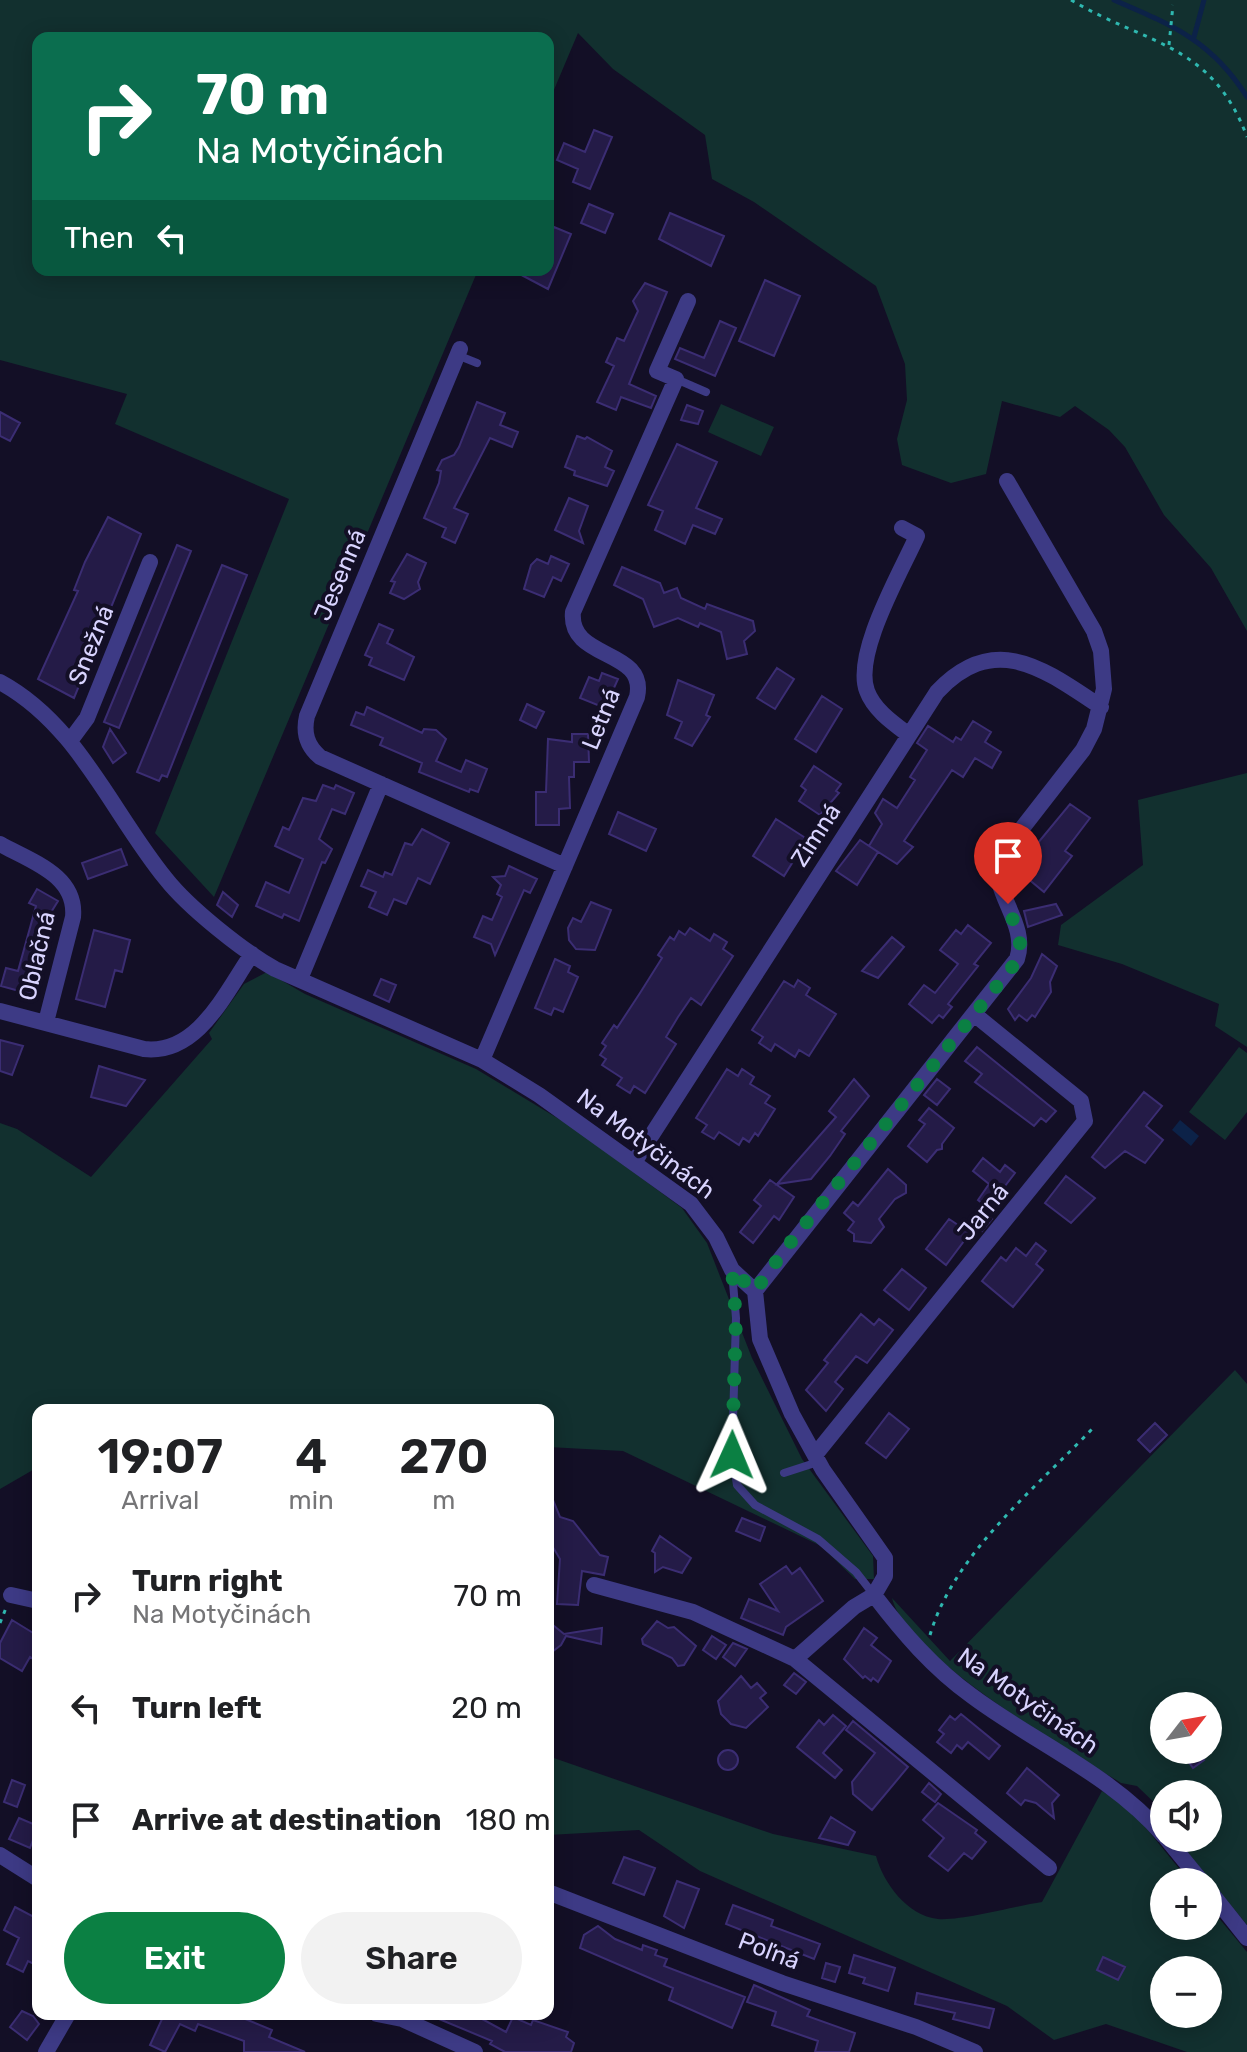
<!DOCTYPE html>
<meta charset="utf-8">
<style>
:root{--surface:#fff;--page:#f2f2f2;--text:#202124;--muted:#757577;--accent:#0b8043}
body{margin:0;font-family:Rubik,sans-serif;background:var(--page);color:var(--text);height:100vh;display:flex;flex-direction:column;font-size:30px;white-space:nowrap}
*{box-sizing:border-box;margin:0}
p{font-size:26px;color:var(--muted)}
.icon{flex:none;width:44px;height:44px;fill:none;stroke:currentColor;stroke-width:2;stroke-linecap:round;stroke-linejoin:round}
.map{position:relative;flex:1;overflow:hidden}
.panel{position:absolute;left:32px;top:1404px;width:522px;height:616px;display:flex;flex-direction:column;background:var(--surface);border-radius:16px;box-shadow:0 4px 20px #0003}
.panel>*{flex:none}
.hud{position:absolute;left:32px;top:32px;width:522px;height:244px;border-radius:16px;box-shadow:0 4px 20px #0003;background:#0b6e4f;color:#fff;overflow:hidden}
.needle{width:52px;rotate:59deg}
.buttons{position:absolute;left:1150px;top:1692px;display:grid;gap:16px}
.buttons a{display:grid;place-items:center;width:72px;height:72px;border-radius:50%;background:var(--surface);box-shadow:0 4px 20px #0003;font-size:40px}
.pin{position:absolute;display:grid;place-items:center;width:68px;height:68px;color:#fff;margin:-82px -34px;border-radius:50% 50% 50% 0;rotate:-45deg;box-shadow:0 0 8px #0007}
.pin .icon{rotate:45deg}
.me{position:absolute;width:88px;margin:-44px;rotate:1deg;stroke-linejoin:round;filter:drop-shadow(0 0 6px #0008)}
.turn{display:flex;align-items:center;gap:28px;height:168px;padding:0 32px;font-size:36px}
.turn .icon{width:104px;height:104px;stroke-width:2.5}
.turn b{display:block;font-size:56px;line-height:68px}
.then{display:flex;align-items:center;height:76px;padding:0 32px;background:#0003;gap:16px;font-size:30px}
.eta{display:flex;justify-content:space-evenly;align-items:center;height:136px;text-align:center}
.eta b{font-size:48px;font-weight:600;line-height:56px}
.button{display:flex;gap:16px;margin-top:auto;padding:16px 32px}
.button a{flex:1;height:92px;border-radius:48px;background:var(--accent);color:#fff;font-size:32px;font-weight:600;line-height:92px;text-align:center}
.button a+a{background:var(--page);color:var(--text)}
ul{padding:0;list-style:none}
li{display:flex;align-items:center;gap:24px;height:112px;padding:0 32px}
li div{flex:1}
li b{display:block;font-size:30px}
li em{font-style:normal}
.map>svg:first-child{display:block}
.green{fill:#12302f;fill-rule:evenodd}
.water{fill:#0c2248}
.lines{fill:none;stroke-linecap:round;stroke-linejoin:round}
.stream{stroke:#0c2248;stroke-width:5}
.building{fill:#241b47;stroke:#3b2d73;stroke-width:2}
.path{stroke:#2fb8b0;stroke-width:3;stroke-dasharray:4 6;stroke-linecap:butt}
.service{stroke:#3d3a85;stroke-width:8}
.minor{stroke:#3d3a85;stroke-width:16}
.route{stroke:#0b8043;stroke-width:14;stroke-dasharray:0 25.2}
.labels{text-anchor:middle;stroke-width:8;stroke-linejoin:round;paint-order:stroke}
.street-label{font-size:24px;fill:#d9d4ff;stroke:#130f26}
</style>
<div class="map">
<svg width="1247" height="2052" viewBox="0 0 1247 2052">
<rect width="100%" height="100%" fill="#130f26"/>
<path class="green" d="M0,0h1247v631l-36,-63 -47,-53 -39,-68 -16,-17 -34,-24 -15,11 -58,-16 -16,73 -35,9 -49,-18 -5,-26 10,-39 -2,-36 -29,-78 -122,-84 -42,-23 -7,-44 -92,-66 -35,-36 -30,71v-66h-510v232h440l-264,627 -59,-64 134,-334 -174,-75 12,-30 -127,-34z
M721,404l53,23 -13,29 -53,-24z
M1247,773v274l-32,-21 4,-22 -97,-40 -64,-19 3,-20 82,-60 -5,-65z
M267,972l38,22 171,75 96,58 110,81 25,35 45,115 50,101 71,97 1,23h-19l-34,-33 -198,-95 -75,-4v-37h-510v57l-38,22v-366l17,6 74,48 121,-138 -3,-6 35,-49z
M1239,1047l8,6v59l-22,28 -36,-28z
M1235,1370l12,14v541l-71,-87h32v-44h-44v18l-27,-26 -16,-3c-52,-33 -215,-126 -229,-185l58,63zM1164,1706h44v44h-44z
M548,1756l225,78 103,22c7,26 31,60 62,63 25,2 77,-13 104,-17l60,-111 31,21 57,70h-26v44h44v-21l39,47v100h-60l-81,-28 -52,16 -47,-34 -307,-135 -61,-41 -91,5zM1164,1970h44v44h-44z"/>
<path class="water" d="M1180,1120l19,16 -8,10 -19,-16z"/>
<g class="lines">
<path class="stream" d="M1114,0c58,25 98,41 133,97
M1194,37l10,-37"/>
</g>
<path class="building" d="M594,130l18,7 -22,52 -17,-7 5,-13 -21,-9 7,-17 21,9z
M589,204l24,10 -8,19 -24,-10z
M670,213l54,23 -13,30 -52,-27z
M554,227l17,7 -23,55 -36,-19h36v-30z
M765,280l35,16 -26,60 -35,-15z
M645,283l22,9 -38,92 27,12 -5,12 -30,-11 -5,13 -19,-8 17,-36 -8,-4 11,-24 7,3 14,-30 -5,-10z
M720,321l16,7 -21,48 -40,-17 5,-11 24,10z
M477,402l28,11 -5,12 18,7 -6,15 -22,-9 -36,70 14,6 -13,29 -13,-6 4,-9 -22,-10 15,-35 2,-12 -4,-1 5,-10 12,-5 5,-8z
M687,405l16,6 -5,13 -17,-4z
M0,412l20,11 -10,18 -10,-5z
M577,436l8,3 2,-2 25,14 -7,16 9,4 -7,15 -33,-11 1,-4 -10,-4z
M677,444l40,18 -21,46 26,11 -7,15 -22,-9 -8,19 -30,-14 8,-19 -15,-6z
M569,498l19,8 -9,25 4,12 -28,-13z
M108,517l33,17 -67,164 -36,-19 40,-88 -4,-1 11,-28z
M177,545l14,6 -72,177 -15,-6z
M407,554l19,9 -8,19 2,7 -16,10 -14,-6 5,-11 -4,-1z
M551,556l18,8 -8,17 -8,-4 -9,20 -20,-8 7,-24 6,-6 11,5z
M222,565l25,10 -80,202 -5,-2 -3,6 -22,-9z
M622,567l38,16 4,10 13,-5 4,10 24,11 2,-5 46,17 2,10 -11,10 3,13 -20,5 -6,-27 -21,-9 -2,4 -20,-9 -24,9 -11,-28 -29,-14z
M379,624l14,6 -6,13 27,14 -10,23 -35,-15 3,-7 -7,-3z
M777,668l17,11 -19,30 -18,-11z
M602,673l16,6 -13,29 -25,-10 9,-21 10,4z
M678,680l36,15 -8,20 4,2 -18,29 -17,-8 7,-16 -15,-7z
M822,696l20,13 -26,43 -21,-13z
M527,704l17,8 -8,16 -16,-8z
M367,707l55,26 2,-4 12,1 10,9 -10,22 25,11 5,-12 21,9 -9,23 -8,-3 -1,3 -50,-20 3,-9 -42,-18 3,-7 -32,-13 5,-13 8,3z
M973,721l18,11 -6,10 16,10 -9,16 -17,-10 -12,19 -11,-7 -48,71 9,6 -16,17 -28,-18 13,-22 -7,-11 8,-14 14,9 18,-28 -5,-3 17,-27 -10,-7 11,-17 25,16 3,-5 5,3z
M110,729l16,24 -13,10 -10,-16z
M572,734h16l1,28h-15v15h-5l1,31 -11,1v16h-23v-33h10l2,-53 24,3z
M814,766l27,18 -5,7 3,2 -19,22 -21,-14 7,-11 -5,-4z
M323,785l11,4 2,-4 18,8 -9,21 -13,-5 -13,30 13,10 -7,14 -3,-1 -23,59 -15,-7 -2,4 -26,-12 10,-24 23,11 14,-34 -28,-13 8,-19 6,3 14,-32 13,3z
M1070,804l20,14 -25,33 7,5 -28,36 -18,-15 8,-11 -6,-4 12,-15 -3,-3z
M618,812l38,17 -10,22 -37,-17z
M776,819l31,20 -23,37 -31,-20z
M422,829l27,14 -19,41 -12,-6 -12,26 -12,-5 -7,16 -18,-8 7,-15 -15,-6 7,-16 15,7 2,-5 7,3 13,-32 7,2z
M860,840l18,12 -21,33 -21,-14z
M121,849l6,16 -39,14 -6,-16z
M509,866l28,13 -7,14 -6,-3 -29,65 -4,-11 -17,-7 9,-21 9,4 10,-23 -5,-3 4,-9 -8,-8 12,-1z
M37,889l21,12 -8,13 -20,80 -29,-8 5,-18 12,3 18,-65 -7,-3z
M223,892l15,13 -6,12 -15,-12z
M591,902l20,8 -16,40 -19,-1 -7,-9 -1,-12 5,-10 8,4z
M1056,904l6,11 -34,12 -4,-16z
M968,925l23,18 -17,21 4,2 -30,38 4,3 -9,11 -4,-3 -7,8 -23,-19 15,-19 11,8 23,-29 -18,-14 16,-20 5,4z
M690,928l20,13 4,-7 13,8 -4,7 10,7 -32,49 -10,-7 -13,19 -12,20 10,7 -31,49 -11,-7 -4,7 -13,-8 5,-7 -20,-13 4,-6 -6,-4 6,-9 -4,-3 12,-18 3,3 23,-35 22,-35 -4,-3 12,-18 4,3 5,-9 6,4z
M94,930l36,10 -8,32 -7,-2 -10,37 -29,-8z
M892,937l12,10 -26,31 -16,-7z
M1042,954l15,12 -7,16 1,10 -16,25 -3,-2 -5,6 -8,-6 -4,5 -7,-11 23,-31z
M555,959l15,7 -2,6 10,5 -15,35 -9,-4 -3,7 -16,-7z
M381,979l15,6 -7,17 -15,-7z
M798,980l12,8 -4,7 30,19 -27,42 -10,-6 -4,7 -20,-13 -4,7 -12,-8 4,-6 -11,-7 32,-49 10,6z
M0,1040l23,6 -11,29 -12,-4z
M977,1047l79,64 -10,11 -5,-4 -7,8 -59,-44 7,-8 -17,-13z
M99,1066l46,14 -19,26 -35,-9z
M727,1069l11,7 4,-7 12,8 -4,7 20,12 -5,7 10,6 -17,27 -3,-3 -6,9 -6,-4 -4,7 -20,-13 -5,7 -12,-7 5,-7 -11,-7z
M854,1079l15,17 -28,35 4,3 -15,22 -19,23 -34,5 59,-67 -7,-6z
M937,1079l13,10 -13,16 -13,-10z
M1144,1092l18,14 -16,20 17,14 -18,23 -20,-12 -20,17 -13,-11z
M929,1108l25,20 -12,16v5l-5,1 -10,12 -19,-16 17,-22 -6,-4z
M983,1158l17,14 5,-7 10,8 -27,35 -10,-8 11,-16 -16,-13z
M888,1169l18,16v8l-11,6 -16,20 5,8 -13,16 -17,-2v-7l-6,-4 6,-8 -10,-9 9,-11 5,4z
M1066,1176l29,22 -24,25 -26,-20z
M770,1180l24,17 -15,23 -5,-4 -21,27 -13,-11 21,-26 -7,-6z
M984,1213l8,6 -10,12 -7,-6z
M949,1219l21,14 -24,32 -20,-16z
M1036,1243l10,8 -10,13 7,6 -30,37 -31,-26 19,-24 5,4 10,-13 10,8z
M902,1269l24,19 -17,22 -25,-20z
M861,1314l13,11 5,-6 14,11 -26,33 -11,-7 -21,26 8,7 -17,22 -20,-21 22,-27 -4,-3z
M889,1413l20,16 -23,29 -20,-15z
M1155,1423l12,12 -17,17 -12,-12z
M548,1488l12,29 13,4 27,34 8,2 -4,18 -22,-4 -4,34 -21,-1 3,-45 -12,-20z
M742,1518l23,9 -5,14 -24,-10z
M660,1536l31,22 -9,15 -19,-6 -8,5v-19l-3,-2z
M786,1566l6,8 8,-6 23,33 -37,26 -3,8 -42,-17 8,-19 29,12 -18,-27z
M12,1620l26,16v26l-8,-5 -8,14 -22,-13v-15z
M548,1621l16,13 38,-6 -1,16 -35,-8 -5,9 -13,10z
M657,1621l11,7 6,-1 22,19 -12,19 -6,1 -6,-8 -29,-14 -1,-5z
M864,1628l13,10 -6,7 20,16 -13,21 -5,-4 -2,3 -6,-5 -2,2 -19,-19z
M712,1636l14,9 -10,14 -13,-9z
M733,1643l14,6 -12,17 -12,-9z
M794,1673l12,9 -10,12 -12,-9z
M741,1676l10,12 6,-5 9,10 -6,5 8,9 -22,21 -15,-4 -10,-10 -3,-13z
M961,1714l39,32 -11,13 -21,-17 -6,7 -5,-4 -6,8 -14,-11 7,-8 -5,-4 11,-14 5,4z
M833,1715l13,11 -23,27 19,17 -7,8 -38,-31 22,-27 5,5z
M853,1721l55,46 -36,43 -19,-16 -1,-12 23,-29 -29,-23z
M1197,1750l7,10 -11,8 -7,-10z
M718 1760a10 10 0 1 1 20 0a10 10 0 1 1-20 0Z
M1027,1768l32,27 -7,8 2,15 -18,-15 -11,-3 -4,5 -14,-12z
M12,1780l13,5 -8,22 -13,-5z
M929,1783l12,11 -6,8 -13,-10z
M938,1803l39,27 -2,3 11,9 -14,17 -8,-6 -16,18 -19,-15 15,-18 -21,-18z
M831,1817l24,15 -7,13 -29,-7z
M19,1818l19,8 -8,22 -21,-9z
M624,1857l31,11 -11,27 -31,-12z
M677,1881l22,8 -15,39 -20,-12z
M733,1905l40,15 -2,6 49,18 -6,15 -88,-35z
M15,1907l23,12v47l-10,-5 -5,11 -16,-8 12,-26 -15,-8z
M598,1926l17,13 27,11 1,-5 14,5 -2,5 12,4 -3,7 81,31 -13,31 -63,-28 4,-12 -93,-40 4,-13z
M854,1955l41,13 -7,23 -25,-8 2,-5 -16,-5z
M1103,1957l22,10 -7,13 -21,-10z
M826,1963l14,4 -5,15 -13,-4z
M754,1985l56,25 -3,6 48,17 -6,19h-34l3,-11 -46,-16 4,-13 -29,-10z
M917,1993l77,16 -5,19 -36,-9 2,-6 -40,-9z
M22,2011l11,5 6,8 -12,16 -17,-13z
M156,2014h77l39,16 -3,7 36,15h-61v-11l-46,-17 -3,7 -15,-7 -15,28 -15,-7 13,-28z
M427,2014h46l33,18 7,-15 18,8 2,-5 35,12 -2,5 8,6 -3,9h-66l-15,-8 2,-3z"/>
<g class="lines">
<path class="path" d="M1071,0c76,45 141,43 176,137
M1169,45l4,-40
M0,1623l6,-15
M930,1635c24,-82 107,-148 164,-208"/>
<path class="service" d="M457,355l20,8
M676,379l30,13
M732,1271l4,47 -4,137 5,30 18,20 63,34 38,33 18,23
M784,1473l34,-11"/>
<path class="minor" d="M460,349l-153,367c-4,17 0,30 13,41l245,109
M902,528l15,8c-16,36 -64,118 -50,155 7,19 26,32 42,44
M0,682c78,42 112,131 166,197 23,29 77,72 109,90l207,91 57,35 152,109 25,33 16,33 23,21
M70,741l17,-23 63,-156
M0,844c30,17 77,31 73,73l-27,105
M300,979l81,-195
M0,1011l144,38c54,6 81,-56 108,-95
M482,1060l155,-363c11,-49 -69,-36 -64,-85l103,-233 -19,-8 31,-70
M635,1161l302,-469c58,-62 108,-22 164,15
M755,1291l262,-332c12,-36 -27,-66 -18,-101l84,-108 11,-21 10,-40 -3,-38 -7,-20 -87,-150
M755,1291l5,48 32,75 31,56 62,88v18l-11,19c29,38 59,73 98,101 63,47 140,79 192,140
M815,1455l270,-334 -4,-20 -107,-87
M594,1585l99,27 102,47 254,209
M11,1595l27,6
M795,1659l59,-52 20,-12
M1166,1838l36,44
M0,1855l38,24
M1208,1889l39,49
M548,1892l234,91 134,44 59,25
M377,2014l25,5 73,33
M46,2052l22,-38"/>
</g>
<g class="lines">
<path class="route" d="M732,1455l4,-137 -4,-48 23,21 31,-43 227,-282 7,-23 -12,-39"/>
</g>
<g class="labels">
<g class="street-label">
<text transform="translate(340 575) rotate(-67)" y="8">Jesenná</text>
<text transform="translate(91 645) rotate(-68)" y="8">Snežná</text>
<text transform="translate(601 719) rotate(-68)" y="8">Letná</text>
<text transform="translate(816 835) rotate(-57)" y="8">Zimná</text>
<text transform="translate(37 956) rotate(-77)" y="8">Oblačná</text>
<text transform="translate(646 1144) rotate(37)" y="8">Na Motyčinách</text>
<text transform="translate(983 1212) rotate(-51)" y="8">Jarná</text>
<text transform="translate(1028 1701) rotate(35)" y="8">Na Motyčinách</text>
<text transform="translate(769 1951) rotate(21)" y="8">Poľná</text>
</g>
</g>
</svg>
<div class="buttons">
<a><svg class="needle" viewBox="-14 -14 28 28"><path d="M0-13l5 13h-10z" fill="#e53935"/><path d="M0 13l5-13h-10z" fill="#757577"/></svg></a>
<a><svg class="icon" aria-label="sound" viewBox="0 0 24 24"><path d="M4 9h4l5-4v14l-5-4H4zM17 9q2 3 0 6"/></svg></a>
<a>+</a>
<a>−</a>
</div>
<div class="pin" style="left:1008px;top:904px;background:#d93025"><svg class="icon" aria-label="arrive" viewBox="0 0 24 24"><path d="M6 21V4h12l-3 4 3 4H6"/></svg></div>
<svg class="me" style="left:732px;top:1455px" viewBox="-20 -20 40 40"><path d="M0-17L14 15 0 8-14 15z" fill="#0b8043" stroke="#fff" stroke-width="4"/></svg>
<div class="hud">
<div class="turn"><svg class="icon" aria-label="right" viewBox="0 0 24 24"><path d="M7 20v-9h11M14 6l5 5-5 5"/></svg><div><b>70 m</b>Na Motyčinách</div></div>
<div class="then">Then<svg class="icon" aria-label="left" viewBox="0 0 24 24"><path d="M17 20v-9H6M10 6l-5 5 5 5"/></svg></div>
</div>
<section class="panel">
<div class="eta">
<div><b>19:07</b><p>Arrival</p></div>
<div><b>4</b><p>min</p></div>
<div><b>270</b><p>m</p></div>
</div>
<ul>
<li><svg class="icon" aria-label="right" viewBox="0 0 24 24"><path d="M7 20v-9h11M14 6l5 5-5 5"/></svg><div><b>Turn right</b><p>Na Motyčinách</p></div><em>70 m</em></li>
<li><svg class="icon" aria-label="left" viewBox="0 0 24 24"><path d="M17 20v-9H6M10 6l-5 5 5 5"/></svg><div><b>Turn left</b></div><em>20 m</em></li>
<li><svg class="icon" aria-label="arrive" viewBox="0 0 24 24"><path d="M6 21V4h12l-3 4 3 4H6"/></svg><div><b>Arrive at destination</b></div><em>180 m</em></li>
</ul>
<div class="button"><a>Exit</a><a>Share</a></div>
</section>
</div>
